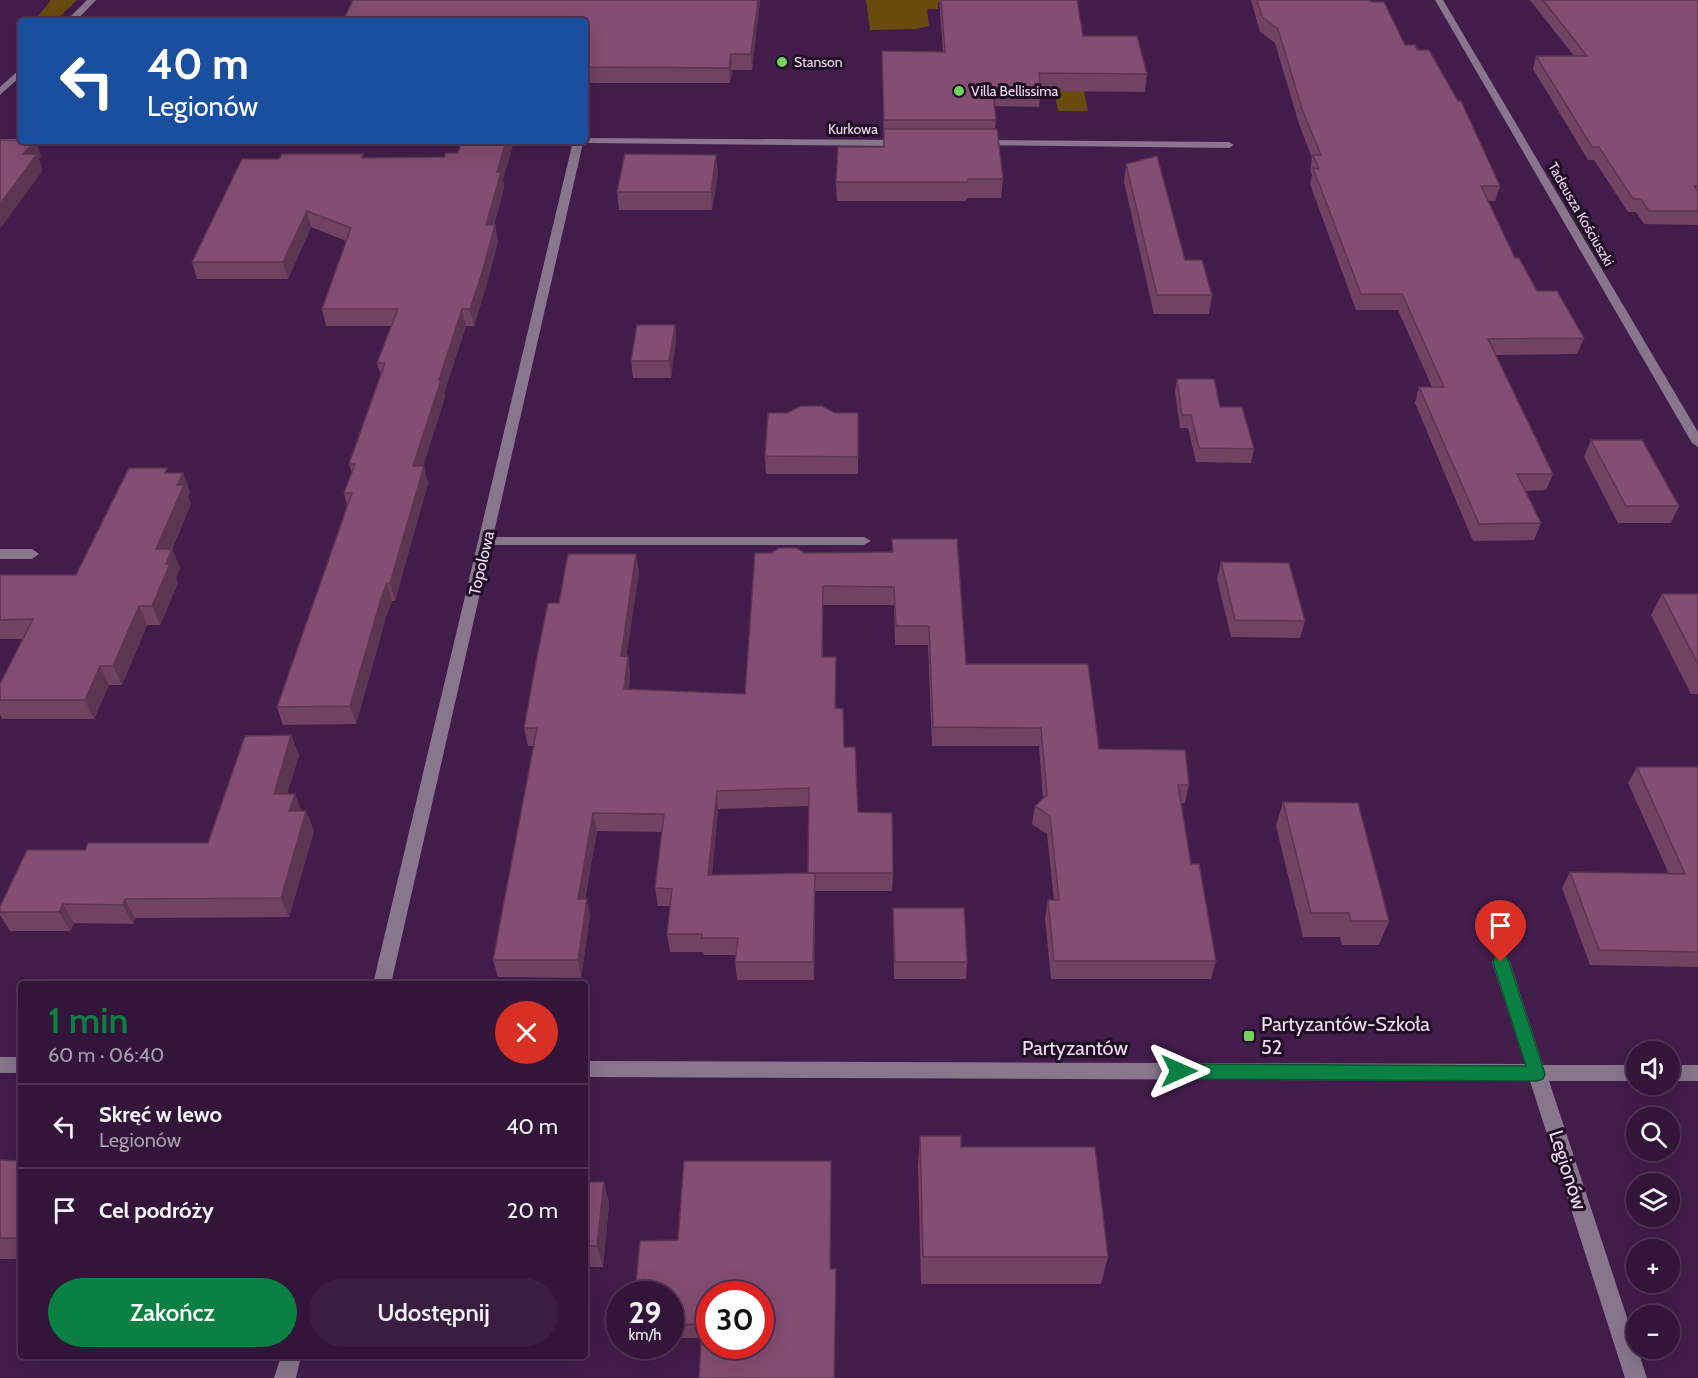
<!DOCTYPE html>
<html lang="pl">
<meta charset="utf-8">
<style>
:root{--surface:#321538;--page:#3a1e40;--text:#f1f3f6;--muted:#a89fae;--line:#4d3453;--accent:#0b8043}
body{margin:0;font-family:Cabin,sans-serif;background:var(--page);color:var(--text);height:100vh;display:flex;flex-direction:column;font-size:22px;white-space:nowrap}
*{box-sizing:border-box;margin:0}
p{font-size:20px;color:var(--muted)}
.icon{flex:none;width:33px;height:33px;fill:none;stroke:currentColor;stroke-width:2;stroke-linecap:round;stroke-linejoin:round}
.map{position:relative;flex:1;overflow:hidden}
.drawer{position:absolute;left:18px;top:981px;width:570px;height:378px;display:flex;flex-direction:column;background:var(--surface);border-radius:6px;box-shadow:0 6px 24px #0002,0 0 0 2px var(--line)}
.drawer>*{flex:none}
.hud{position:absolute;left:18px;top:18px;width:570px;height:126px;border-radius:6px;box-shadow:0 6px 24px #0002,0 0 0 2px var(--line);background:#1a4fa0;color:#fff;overflow:hidden}
.fabs{position:absolute;left:1626px;top:1041px;display:grid;gap:12px}
.fabs a{display:grid;place-items:center;width:54px;height:54px;border-radius:50%;background:var(--surface);box-shadow:0 6px 24px #0002,0 0 0 2px var(--line);font-size:30px}
.speed{position:absolute;left:606px;top:1281px;display:flex;gap:12px;font-size:30px;font-weight:700;text-align:center}
.speed>*{display:grid;place-content:center;width:78px;height:78px;border-radius:50%;background:var(--surface);box-shadow:0 6px 24px #0002,0 0 0 2px var(--line);line-height:1}
.speed small{font-size:15px;font-weight:400}
.speed .limit{border:9px solid #d22;background:#fff;color:#111}
.pin{position:absolute;display:grid;place-items:center;width:51px;height:51px;color:#fff;margin:-62px -26px;border-radius:50% 50% 50% 0;rotate:-45deg;box-shadow:0 0 6px #0007}
.pin .icon{rotate:45deg}
.me{position:absolute;width:66px;margin:-33px;rotate:90deg;stroke-linejoin:round;filter:drop-shadow(0 0 4px #0008)}
.turn{display:flex;align-items:center;gap:21px;height:126px;padding:0 30px;font-size:27px}
.turn .icon{width:78px;height:78px;stroke-width:2.5}
.turn b{display:block;font-size:42px;line-height:51px}
.round{display:grid;place-items:center;flex:none;width:63px;height:63px;border-radius:32px;background:var(--page)}
.headline{display:flex;align-items:center;justify-content:space-between;height:102px;padding:0 30px}
h1{font-size:36px;font-weight:600;line-height:45px;color:var(--accent)}
.button{display:flex;gap:12px;margin-top:auto;padding:12px 30px}
.button a{flex:1;height:69px;border-radius:36px;background:var(--accent);color:#fff;font-size:24px;font-weight:600;line-height:69px;text-align:center}
.button a+a{background:var(--page);color:var(--text)}
ul{padding:0;list-style:none}
li{display:flex;align-items:center;gap:18px;height:84px;padding:0 30px;border-top:2px solid var(--line)}
li div{flex:1}
li b{display:block;font-size:22px}
li em{font-style:normal}
.map>svg:first-child{display:block}
.green{fill:#694b0e}
.lines{fill:none;stroke-linecap:round;stroke-linejoin:round}
.minor{fill:#88768d;fill-rule:evenodd}
.wall{fill:#724263;fill-rule:evenodd}
.shaded-wall{fill:#5c3650}
.building{fill:#844d73;stroke:#5c3650;stroke-width:1.5;fill-rule:evenodd}
.route{fill:#0b8043;stroke:#07532c;stroke-width:1.5}
.poi-dot{fill:#74d25c;stroke:#1f0f23;stroke-width:2}
.labels{text-anchor:middle;stroke-width:6;stroke-linejoin:round;paint-order:stroke}
.far-poi-label{font-size:14px;fill:#f3dcf9;stroke:#1f0f23;text-anchor:start}
.far-street-label{font-size:14px;fill:#f3dcf9;stroke:#1f0f23}
.street-label{font-size:16px;fill:#f3dcf9;stroke:#1f0f23}
.near-poi-label{font-size:20px;fill:#f3dcf9;stroke:#1f0f23;text-anchor:start}
.near-street-label{font-size:20px;fill:#f3dcf9;stroke:#1f0f23}
</style>
<div class="map">
<svg width="1698" height="1378" viewBox="0 0 1698 1378">
<rect width="100%" height="100%" fill="#421c4a"/>
<path class="green" d="M51,0h26l-22,21h-21z
M866,0h147l1,2h-76v7h-11l2,17 -13,3 -46,1z
M1049,61l29,1 10,49h-30z"/>
<g class="lines">
<path class="minor" d="M87,0h9l-20,21h-10z
M1435,0h8l255,432v15l-6,-4z
M21,68v8l-21,19v-8z
M585,138l317,2 5,3 -5,3 -319,-3 -90,394h371l7,4 -7,4h-373l-100,439h-18l200,-843h12z
M0,139h21v2h406l-5,3 -422,1z
M980,140l249,2 5,3 -5,3 -253,-3v-4z
M0,549h32l7,5 -7,5h-32z
M1501,955l6,2 3,5 33,103h93v16h-87l98,297h-22l-95,-297 -945,-4v-16l940,3 -33,-102 3,-5z
M0,1057h21v16h-21z
M1670,1065h28v16h-28z
M281,1356h20l-5,22h-22z"/>
</g>
<path class="wall" d="M353,0h407l-8,70h-20l-2,13h-145v-62z
M939,0h138l6,36 64,38 -2,18 -104,-1 -2,16 -45,-1 2,14 -1,9 8,50 -2,19h-34l-1,3h-129l-1,-19 48,-35 -2,-96 61,1z
M1251,0h119l35,45 95,141 -5,15h-7l27,57 22,33 47,47 -7,16 -81,1 57,119 -7,16 -21,1 16,32 -7,17 -61,1 -58,-138 4,-16h13l-34,-77h-42l-46,-126 2,-9 -2,-5 2,-12 -13,-34 -24,-81 -15,-11z
M1530,0h168v225l-54,-1 -8,-12h-8l-34,-52h-6l-55,-91 3,-13h38z
M462,141h52l-11,38 1,9 -10,37h1l3,17 -13,48 -11,36h-8l-22,67 1,4 -22,69 5,17 -33,118h-3l-6,16 -30,107 -73,1 -6,-18 70,-201 -3,-13 8,-20 -3,-9 32,-88 -4,-13 14,-37h-65l-4,-17 24,-68 -35,-14 -23,52h-91l-5,-17 87,-103 84,-5 1,4 80,-1 14,-4z
M1126,164l59,96 27,35 -3,19h-55l-30,-132z
M718,173l-6,37h-93l-2,-18z
M675,325l1,16 -5,37h-38l-2,-17z
M1177,379l43,28 34,42 -3,14 -55,-1 -8,-34h-8l-5,-36z
M835,413h23v61h-92l-1,-18z
M1591,440l88,66 -8,17h-53l-34,-66z
M169,473h14l7,19 -2,5 3,7 -19,45 8,19 -4,10 2,5 -18,42h-13l-25,60h-13l-15,34h-92l-2,-5v-30l23,-45h-23v-64h76z
M892,539l74,125 133,85 90,36 -4,18h-4l10,61 25,97 -5,18h-160l-6,-61 3,-18h6l-7,-66 -15,-10 3,-18 8,-8 -4,-52h-107l-4,-101h-33l-1,-40h-71v52l13,51 22,104 35,61 -1,18h-77l-1,89h-77l-2,-18 1,-7h-32l-1,-3h-33l-3,-18 3,-28h-12l-3,-18 7,-56 -65,-1 -12,68 5,17 -9,62 -83,-1 -5,-17 41,-214h-6l-4,-18 35,-125 77,-49 3,18 -13,84h2l2,18 -1,15 116,5 60,-141 87,-1zM809,806l-1,67 -96,2 6,-66z
M1221,562l84,59 -5,17 -69,-1 -14,-58z
M1662,594h36v100h-7l-40,-79z
M291,735l8,20 -12,39h8l6,17h5l8,20 -25,86 -154,1 -2,6 -59,-1 -4,8h-60l-10,-16v-8l85,-57 123,-7z
M1637,767h61v200l-108,-2 -28,-77 8,-16 99,2 -41,-91z
M1283,802l106,119 -10,24h-37l-2,-8h-37l-27,-111z
M893,908l74,54 -1,17h-72z
M920,1136l41,11 147,110 -7,27h-180l-3,-119z
M0,1160l21,1v98h-21z
M831,1161l-130,177h-31v-44l8,-54z
M585,1182h19l5,22 -6,63h-18z"/>
<path class="shaded-wall" d="M758,0h2l-8,70 -1,-16z
M731,54l1,16 -2,13 -1,-15z
M36,141l5,15 -2,3 4,11 -43,59v-25l23,-50z
M506,141h8l-11,38 1,9 -15,54 -3,-17 11,-53z
M716,155l2,18 -6,37 -1,-18z
M307,211l4,16 -23,52 -5,-17z
M495,225l3,17 -13,48 -11,36 -4,-17z
M462,309l4,17 -22,67 1,4 -27,86 -5,-17 26,-86z
M675,325l1,16 -5,37 -2,-17z
M424,466l4,17 -33,118 -5,-18z
M183,473l7,19 -2,5 3,7 -28,64 -7,-19 21,-64z
M172,549l8,19 -4,10 2,5 -18,42 -8,-19 14,-42z
M636,554l3,18 -15,102 -3,-18z
M387,583l5,18 -6,16 -30,107 -6,-18 31,-107z
M139,606l8,19 -25,60 -9,-19z
M628,656l2,18 -3,34 -3,-19z
M100,666l9,19 -15,34 -9,-19z
M291,735l8,20 -18,58 -7,-19z
M717,791l1,18 -8,84 -2,-18z
M295,794l7,19 -13,-2z
M306,811l8,20 -25,86 -8,-19z
M593,813l4,18 -16,85 -3,-17z
M815,873v18l-1,89 -1,-18z
M125,899l10,19 -2,6 -10,-19z
M587,899l3,17 -9,62 -3,-18z
M63,904l11,19 -4,8 -11,-19z
M604,1182l5,22 -6,63 -6,-21z"/>
<path class="building" d="M353,0h405l-7,54h-20l-2,14 -144,-1v-46h-242z
M941,0h136l6,36h54l10,38 -108,-1 2,16h-48l3,31h-112l-2,-69 63,1z
M1257,0h113l1,2h13l21,43h10l2,5h12l29,51h3l39,85h-19l34,72h4l18,33h20l27,47 -96,1 65,135h-36l24,49 -62,1 -60,-137h25l-42,-93h-41l-48,-126 6,1 -6,-14h8l-19,-46 -24,-80 -16,-12z
M1543,0h155v186h-4l4,5v20h-49l-8,-12h-8l-34,-52h-7l-56,-91h51z
M884,129h113l6,50h-35l-1,3h-131l2,-35h46z
M0,140l35,1 -12,13h14l-37,50z
M462,141h44l-9,31h4l-15,53h9l-13,48 -12,36h-8l-23,71h2l-28,86h11l-34,117h-3l-6,16 -31,107 -73,1 75,-214h-8l11,-29h-6l36,-101h-8l21,-54h-76l29,-81 -44,-17 -24,51h-91l50,-103h37l3,-5h81l-1,4 82,-1 2,-4h12z
M625,154l91,1 -5,37h-94z
M1157,156l28,104h17l10,35h-55l-31,-131z
M637,325h38l-6,36h-38z
M1177,379h37l6,28h22l12,42 -55,-1 -8,-33h-9z
M801,406h21l13,7h23v44l-93,-1 3,-43h19z
M1591,440h51l37,66h-53z
M129,468h38l-2,5h18l-6,12h7l-28,64h16l-6,15h4l-18,42h-13l-26,60h-13l-15,34h-85v-16l33,-65 -33,1v-45h76z
M892,539h65l9,125h122l11,85 86,1 4,35h-11l13,79h8l17,97h-162l-6,-61h11l-9,-84 -15,-10 12,-11 -6,-67 -108,-1 -4,-101h-33l-2,-39 -71,-1 -1,71h14l-1,51 8,1 1,38h11l3,65 34,1 1,60h-85l1,-85 -92,3 -9,84 107,-2 -2,89h-78l3,-24h-36v-4h-35l5,-45 -17,-1 9,-74 -71,-1 -15,86h9l-9,61h-85l44,-232h-13l13,-71 11,-54h11l9,-49h68l-15,102h7l-4,33 121,5 10,-141h16l8,-5h17l9,5 88,-1z
M1221,562l68,1 16,58 -70,-1z
M1662,594h36v70z
M291,735l-17,59h21l-6,17h17l-25,87 -156,1 -2,6 -60,-1 -4,8h-59v-5l27,-57h58l3,-7h120l37,-107z
M1637,767h61v185l-99,-2 -29,-78 115,2z
M1283,802l75,1 31,118h-38l-2,-8h-38z
M893,908h71l3,54h-72z
M920,1136h41v11h134l13,110h-185z
M0,1160l21,1v77h-21z
M684,1161h147l-1,108h6l-2,109h-135l3,-54 -32,1v-31h-35l5,-53 38,-1zM710,1294h50v52h-50z
M585,1182h19l-7,64h-12z"/>
<path class="route" d="M1501,955l6,2 2,5 36,112 -2,5 -6,2 -358,-2 -6,-2 -2,-6 2,-5 6,-2 347,2 -33,-104 2,-5z"/>
<g class="poi-dot">
<circle cx="782" cy="62" r="6"/>
<circle cx="959" cy="91" r="6"/>
<rect x="1243" y="1030" width="12" height="12" rx="3"/>
</g>
<g class="labels">
<g class="far-poi-label">
<text x="794" y="67">Stanson</text>
<text x="971" y="96">Villa Bellissima</text>
</g>
<g class="far-street-label">
<text x="853" y="134">Kurkowa</text>
<text transform="translate(1581 214) rotate(60)" y="5">Tadeusza Kościuszki</text>
</g>
<g class="street-label">
<text transform="translate(481 563) rotate(-77)" y="6">Topolowa</text>
</g>
<g class="near-poi-label">
<text x="1261" y="1031">Partyzantów-Szkoła<tspan x="1261" dy="23">52</tspan></text>
</g>
<g class="near-street-label">
<text x="1075" y="1055">Partyzantów</text>
<text transform="translate(1568 1170) rotate(72)" y="7">Legionów</text>
</g>
</g>
</svg>
<div class="fabs">
<a><svg class="icon" aria-label="sound" viewBox="0 0 24 24"><path d="M4 9h4l5-4v14l-5-4H4zM17 9q2 3 0 6"/></svg></a>
<a><svg class="icon" aria-label="search" viewBox="0 0 24 24"><circle cx="10" cy="10" r="6"/><path d="M15 15l6 6"/></svg></a>
<a><svg class="icon" aria-label="layers" viewBox="0 0 24 24"><path d="M12 4l9 5-9 5-9-5zM3 14l9 5 9-5"/></svg></a>
<a>+</a>
<a>−</a>
</div>
<div class="speed"><div>29<small>km/h</small></div><div class="limit">30</div></div>
<div class="pin" style="left:1501px;top:962px;background:#d93025"><svg class="icon" aria-label="arrive" viewBox="0 0 24 24"><path d="M6 21V4h12l-3 4 3 4H6"/></svg></div>
<svg class="me" style="left:1179px;top:1071px" viewBox="-20 -20 40 40"><path d="M0-17L14 15 0 8-14 15z" fill="#0b8043" stroke="#fff" stroke-width="4"/></svg>
<div class="hud">
<div class="turn"><svg class="icon" aria-label="left" viewBox="0 0 24 24"><path d="M17 20v-9H6M10 6l-5 5 5 5"/></svg><div><b>40 m</b>Legionów</div></div>
</div>
<section class="drawer">
<div class="headline"><div><h1>1 min</h1><p>60 m · 06:40</p></div><a class="round" style="background:#d93025;color:#fff"><svg class="icon" aria-label="close" viewBox="0 0 24 24"><path d="M6 6l12 12M18 6L6 18"/></svg></a></div>
<ul>
<li><svg class="icon" aria-label="left" viewBox="0 0 24 24"><path d="M17 20v-9H6M10 6l-5 5 5 5"/></svg><div><b>Skręć w lewo</b><p>Legionów</p></div><em>40 m</em></li>
<li><svg class="icon" aria-label="arrive" viewBox="0 0 24 24"><path d="M6 21V4h12l-3 4 3 4H6"/></svg><div><b>Cel podróży</b></div><em>20 m</em></li>
</ul>
<div class="button"><a>Zakończ</a><a>Udostępnij</a></div>
</section>
</div>
